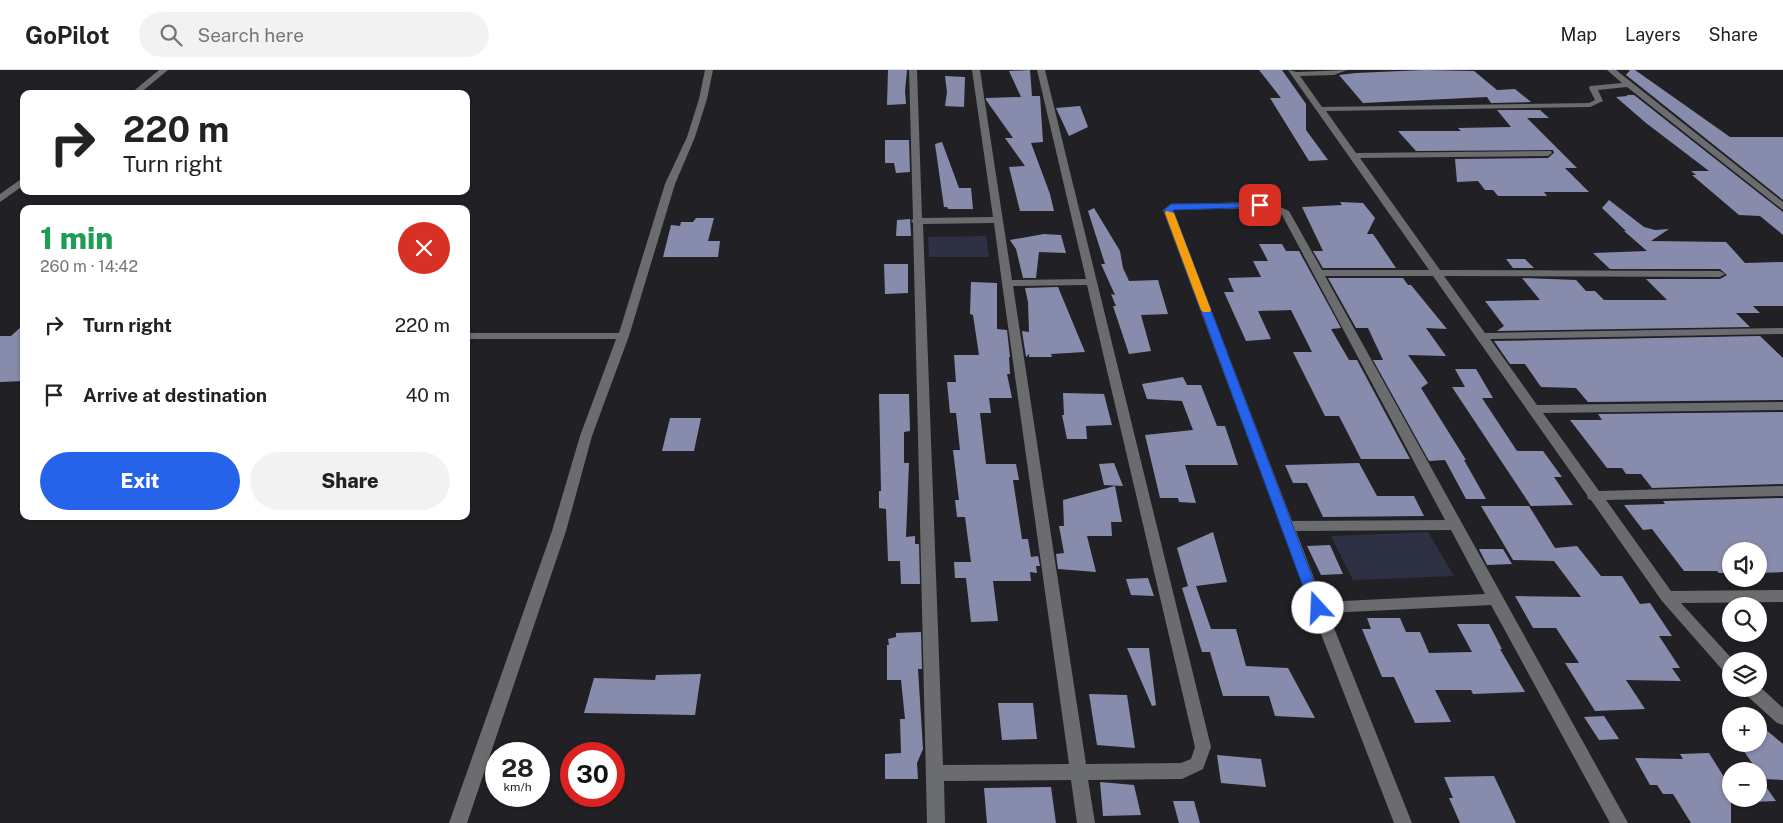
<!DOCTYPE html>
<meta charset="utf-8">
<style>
:root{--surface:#fff;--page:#f2f2f2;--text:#222;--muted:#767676;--line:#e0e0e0;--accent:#2563eb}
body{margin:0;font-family:"Public Sans",sans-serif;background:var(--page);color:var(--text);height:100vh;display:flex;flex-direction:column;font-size:19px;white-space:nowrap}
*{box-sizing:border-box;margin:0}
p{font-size:16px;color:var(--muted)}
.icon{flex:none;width:28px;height:28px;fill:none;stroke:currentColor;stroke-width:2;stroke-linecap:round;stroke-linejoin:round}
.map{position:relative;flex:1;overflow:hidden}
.side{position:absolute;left:20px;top:135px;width:450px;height:315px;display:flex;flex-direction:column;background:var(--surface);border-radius:10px;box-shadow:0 1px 4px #0004}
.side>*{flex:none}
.banner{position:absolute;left:20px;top:20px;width:450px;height:105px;border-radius:10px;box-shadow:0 1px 4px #0004;background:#fff;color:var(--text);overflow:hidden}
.controls{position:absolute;left:1722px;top:472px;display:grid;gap:10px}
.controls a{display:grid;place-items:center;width:45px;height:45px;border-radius:50%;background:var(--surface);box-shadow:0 1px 4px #0004;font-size:25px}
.speed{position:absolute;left:485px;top:672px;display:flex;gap:10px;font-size:25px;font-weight:700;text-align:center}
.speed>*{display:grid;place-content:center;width:65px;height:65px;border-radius:50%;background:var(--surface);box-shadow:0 1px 4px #0004;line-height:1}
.speed small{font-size:12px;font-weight:400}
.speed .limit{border:8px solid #d22;background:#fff;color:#111}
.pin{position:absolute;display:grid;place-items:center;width:42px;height:42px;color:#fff;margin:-21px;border-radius:10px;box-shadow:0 2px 8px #0006}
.me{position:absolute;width:55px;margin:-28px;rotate:340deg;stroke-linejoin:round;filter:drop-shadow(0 0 4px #0008)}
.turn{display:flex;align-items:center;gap:18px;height:105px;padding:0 20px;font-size:22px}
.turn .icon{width:65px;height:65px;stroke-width:2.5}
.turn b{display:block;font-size:35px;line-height:42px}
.round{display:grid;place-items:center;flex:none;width:52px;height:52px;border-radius:26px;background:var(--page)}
.overview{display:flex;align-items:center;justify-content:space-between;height:85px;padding:0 20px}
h1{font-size:30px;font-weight:800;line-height:38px;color:#1e9e55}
.primary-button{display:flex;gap:10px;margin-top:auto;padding:10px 20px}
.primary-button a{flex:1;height:58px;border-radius:30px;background:var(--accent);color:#fff;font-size:20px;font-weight:800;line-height:58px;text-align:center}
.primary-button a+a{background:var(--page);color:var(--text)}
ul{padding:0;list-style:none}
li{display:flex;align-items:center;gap:15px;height:70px;padding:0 20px}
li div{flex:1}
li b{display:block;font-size:19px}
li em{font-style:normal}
header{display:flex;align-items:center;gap:30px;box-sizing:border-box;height:70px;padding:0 25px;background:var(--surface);border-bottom:1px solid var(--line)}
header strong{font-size:24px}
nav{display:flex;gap:28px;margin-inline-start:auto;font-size:18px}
.search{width:350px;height:45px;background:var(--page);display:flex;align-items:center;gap:12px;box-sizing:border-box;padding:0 18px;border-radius:28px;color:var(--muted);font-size:19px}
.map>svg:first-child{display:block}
.green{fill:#2e3044}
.building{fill:#888cac}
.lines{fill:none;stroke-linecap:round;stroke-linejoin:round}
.street{fill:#6b6c6e;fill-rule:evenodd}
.route{fill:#2563eb;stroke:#184099}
.slow{fill:#f59e0b}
</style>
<header>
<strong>GoPilot</strong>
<div class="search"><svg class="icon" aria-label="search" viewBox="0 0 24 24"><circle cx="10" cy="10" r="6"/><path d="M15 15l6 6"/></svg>Search here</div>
<nav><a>Map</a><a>Layers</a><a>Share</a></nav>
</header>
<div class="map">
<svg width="1783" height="753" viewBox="0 0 1783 753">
<rect width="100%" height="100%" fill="#212125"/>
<path class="green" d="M986,166l3,21h-60l-1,-20z
M1428,462l26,44 -101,4 -22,-44z"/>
<path class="building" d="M888,0h19l-2,21 1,13 -19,1z
M1030,0l2,26h8l3,46 -12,1 19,51 4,17h-34l-11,-44 16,-1 -20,-28h8l-27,-38v-2l35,-1 -12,-26z
M1259,0h23l24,34v26l22,30 -19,1 -39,-63h11z
M1424,0l50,1 23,19 18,-1 16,13 -40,1 -4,-6 -124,6 -24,-28 17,-2z
M1630,0h5l95,67h53v63l-157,-125z
M945,6l20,1 -1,30 -19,-1 2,-14z
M1626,25h8l149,117v23l-23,-19 -21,-1 -47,-40h4l-5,-4h18l-63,-48 -30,-26 12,-1z
M1080,36l8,21 -19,9 -13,-28z
M1497,40h43l9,8h-22l50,50h-12l24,24h-45l3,4h-49l-5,-6h-8l-7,-9 -21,1 -2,-23 93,-1 6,-5 -1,-3 -137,1 -18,-20h63l-3,-3 53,-1z
M885,70h24l1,32 -14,1 -2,-10h-9z
M942,72l17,46h12l2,21h-25l-1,-2h-3l-9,-63z
M1609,130l35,27 11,3 14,-1 -18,12 75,1 19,21 38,-1v44h-30l7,7h-24l14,14 -253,4 7,-5 -19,-25 55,-1 -18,-22 54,2 10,11h9l9,9h63l-21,-21h74l7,-4 -7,-6h-110l-17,-16 54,-2 -23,-20h2l-24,-23z
M1340,132l23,1 12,15 -8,16h6l23,34h-73l-10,-17h10l-21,-44 40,-2z
M1094,138l26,43 3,17 6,13 29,-1 10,34 -27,1 10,36 -22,3 -16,-48h3l-5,-12 4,1 -14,-31h4l-17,-53z
M696,148h18l-6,23h12l-2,16h-55l8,-32 9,1 1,-4h12z
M910,149l1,17h-15l1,-16z
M1044,164l17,1 5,18 -27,-1 -3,26h-13l-7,-29 -6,-9z
M1259,174h23l4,7h13l42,77 -10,1 18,31h8l53,99h-49l-22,-43h-14l-32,-64h19l-21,-42 -33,1 13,28 -25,2 -22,-49h10l-6,-14 33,-1 -8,-16h15z
M1506,189h19l9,9h-21z
M884,194h24v29l-23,1z
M1328,208h75l5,7h3l36,44 -21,-1 20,28 -38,-1 20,28 -7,5 45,72h-2l22,39h-20l-21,-39 -16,1 -56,-101h10l-15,-32h-12z
M971,212l26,1v46l10,1 3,27h-1l1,17h-3l5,24h-23l2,15h-11l6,51h30l3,16h-6l9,59h6l3,18 7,-1 2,10h-4l1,7 -7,-1 1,9h-38l5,40 -27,1 -5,-44h-11l-1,-16h17l-6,-45h-8l-2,-17h4l-6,-50h7l-4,-37h-6l-3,-31h9l-2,-27h25l-6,-40 -3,-1z
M1058,217l27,65 -34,2 1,3h-23v-3l-3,3 -4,-26 7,1 -1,-30 -3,-14z
M24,254v57l-24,1v-46h11z
M1760,266l23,22v42l-195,2 -12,-14 -35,-1 -16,-23h-15l-16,-23z
M1455,299h21l17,29h-11l35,53h26l19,26h-8l19,28 -42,1 -79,-119h13z
M1183,307l4,8h14l16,41h8l13,39h-53l11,38 -17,-1 -1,-4h-18l-15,-63 48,-5 -11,-29 -35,-2 -5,-15z
M1063,323l41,1 8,31 -26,1 1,13h-20l-5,-24h2z
M879,324h30l1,37 -6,1v31h5l-3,74 9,-1v8h4l1,40h-19l-1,-23h-12l-2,-52 -7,-1v-17h2z
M1783,342v72l-131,4 -11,-14h-15l-4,-6h-15l-37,-48h32l-4,-6z
M670,348h31l-7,33h-32z
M1114,393l9,23 -19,-1 -5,-21z
M1359,393l18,33h37l10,20 -101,1 -16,-34h-14l-8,-18z
M1115,416l7,36h-11l1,14h-25l9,36 -38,-3 -2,-15 8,-1 -5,-27h5l-1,-26z
M1783,428v74l-24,1v-22h-28v22h-12l-2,-2h-33l-32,-42 -9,1 -19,-25 41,-1 -2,-3z
M1481,436h48l26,42 22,-2 24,30h21l18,28 10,-1 22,33h-13l21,32h-8l9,13 -55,-1 19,29 -50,2 -30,-48h14l-23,-35h-23l-18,-32 66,1 -27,-36 -41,-1z
M1213,462l14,50 -31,4 15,43h25l10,37 42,2 27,50 -40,-2 -6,-20h-46l-13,-44h-8l-20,-64 6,-2 -11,-38z
M1330,475l13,29 -22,1 -14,-29z
M1479,479h24l9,15 -25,1z
M1148,508l6,18 -23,-1 -5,-16z
M1367,548h33l6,14h14l9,21 43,-1 -15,-28h32l13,25h-2l25,43 -52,2 -2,-4h-36l16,32 -36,1 -21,-46h-12l-20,-48h9z
M921,562l1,37h-4l5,80 -6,14 1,16h-33v-25l16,-1 -1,-34h5l-4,-39h-14v-35h2l-1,-6 8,-2v-4z
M1127,578h22l7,57 -4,1z
M701,604l-6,41 -111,-2 10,-35 61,2 1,-5z
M1089,624l38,1 8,53 -38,-3z
M998,633h35l4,36 -35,1z
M1604,646l15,23 -20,1 -15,-23z
M1759,659h6l18,15v36l-20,-1 -24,-35h20z
M1709,683l15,24h7v22h28v-22l17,24 -45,2v20h-40l-18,-29h-10l-6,-9h-7l-15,-27 48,1 -3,-5z
M1217,685l44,4 5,28 -45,-4z
M1494,706l22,47h-56l-11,-25h4l-9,-21z
M1100,712l34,3 7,30 -38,1z
M1051,717l5,36h-69l-3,-35z
M1173,731h21l6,22h-21z"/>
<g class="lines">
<path class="street" d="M159,0h9l-29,24h-9z
M705,0h8l-6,29 -12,38 -20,47 -46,152 -37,100 -26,95 -99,292h-18l103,-292 28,-95 36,-97h-150v-6h153l46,-149 22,-47 12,-38z
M909,0h8l5,148 71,-1 -21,-147h8l32,210 74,-1 -49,-209h8l166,677 -8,22 -21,10 -94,1 7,43h-18l-6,-43 -127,1 1,42h-18l-14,-600 -2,-2 2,-2zM994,153l8,60 67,481 -126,1 -20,-541zM1087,215l108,462 -4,12 -10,4 -95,1 -73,-478z
M1288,0l9,2 50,-2 -13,5 -34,1 22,31 267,-4 6,-3 -6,-12 1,-2 32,-3 -15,-13h9l167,132v8l-156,-123 -29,3 5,11 -13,6 -264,4 30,42 195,-2 1,2 -4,3 -188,2 80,112 280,1 5,3 -5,3 -276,-1 41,57 298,-5v6l-293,5 47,66 246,-3v8l-240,3 56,78 184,-5v10l-177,4 65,91 112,-1v12l-102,1 53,58h-3v15l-5,-2 -64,-73 -71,-101 -3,-1 -1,-4 -154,-219h-108l303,547h-18l-119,-218 -163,8 84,210h-18l-83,-215 -148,-398 8,-6 89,-2 16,3 13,6 33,59h107zM1260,138l11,1 11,6 163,305 -153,1 -119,-311zM1451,460l34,64 -162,8 -27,-71z
M24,107v8l-24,17v-8z
M1759,616l24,22v17l-6,-2 -32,-29 -2,-5h16z"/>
</g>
<path class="route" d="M1260,133l4,2 -1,2 -90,3 151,398 -2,4 -4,2 -5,-2 -2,-4 -147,-398 7,-6z"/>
<path class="slow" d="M1166,141l8,2 37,97 -1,2h-7l-2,-2 -36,-97z"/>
</svg>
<div class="controls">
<a><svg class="icon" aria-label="sound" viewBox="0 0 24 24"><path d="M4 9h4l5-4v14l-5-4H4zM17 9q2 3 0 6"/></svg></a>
<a><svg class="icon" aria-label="search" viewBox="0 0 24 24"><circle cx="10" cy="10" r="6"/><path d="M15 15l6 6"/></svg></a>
<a><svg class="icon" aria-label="layers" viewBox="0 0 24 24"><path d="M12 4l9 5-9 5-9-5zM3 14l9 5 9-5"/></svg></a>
<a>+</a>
<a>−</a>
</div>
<div class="speed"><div>28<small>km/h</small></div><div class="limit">30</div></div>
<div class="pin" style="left:1260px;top:135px;background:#d93025"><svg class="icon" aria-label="arrive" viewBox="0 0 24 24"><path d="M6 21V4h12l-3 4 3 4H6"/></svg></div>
<svg class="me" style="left:1318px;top:538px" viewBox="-20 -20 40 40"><circle r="19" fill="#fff"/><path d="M0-13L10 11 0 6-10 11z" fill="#2563eb"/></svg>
<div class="banner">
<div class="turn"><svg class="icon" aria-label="right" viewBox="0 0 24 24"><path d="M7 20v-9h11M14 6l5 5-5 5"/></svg><div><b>220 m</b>Turn right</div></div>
</div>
<section class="side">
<div class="overview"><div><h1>1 min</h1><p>260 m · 14:42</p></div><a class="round" style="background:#d93025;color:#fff"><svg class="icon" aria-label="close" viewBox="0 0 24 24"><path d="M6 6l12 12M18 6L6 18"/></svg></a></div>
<ul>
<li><svg class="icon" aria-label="right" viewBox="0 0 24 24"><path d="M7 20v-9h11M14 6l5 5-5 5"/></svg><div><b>Turn right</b></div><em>220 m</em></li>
<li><svg class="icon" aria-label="arrive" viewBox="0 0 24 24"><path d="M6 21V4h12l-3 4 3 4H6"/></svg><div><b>Arrive at destination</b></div><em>40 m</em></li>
</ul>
<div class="primary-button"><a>Exit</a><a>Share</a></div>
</section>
</div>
